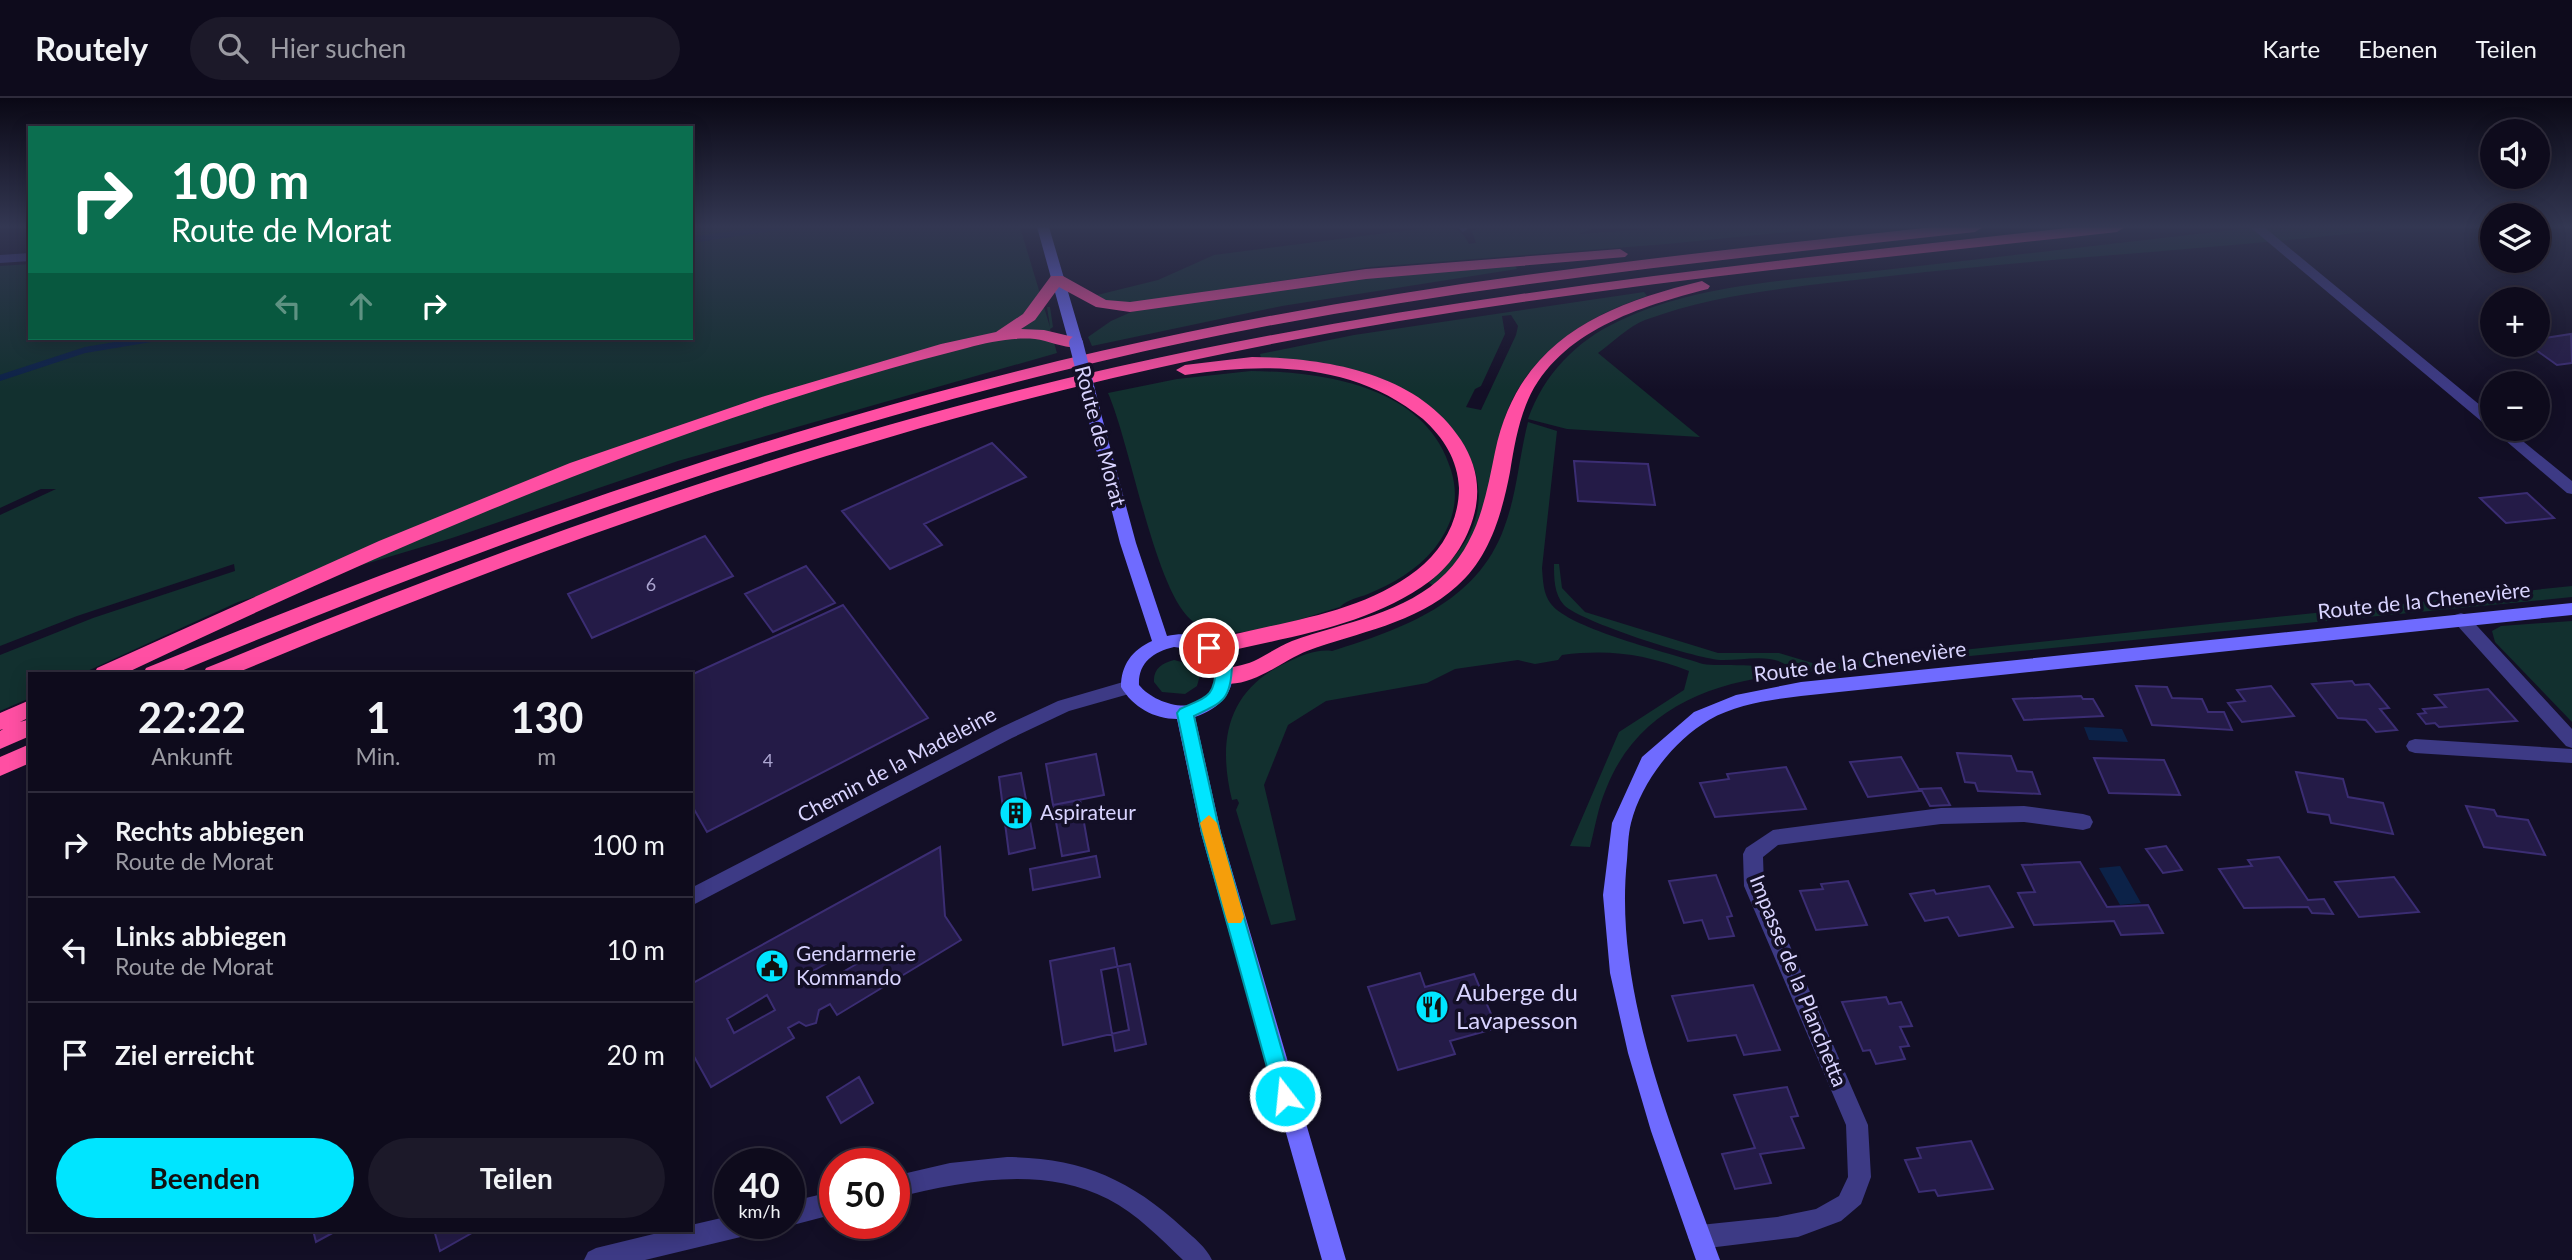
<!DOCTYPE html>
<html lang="de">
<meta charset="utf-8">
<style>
:root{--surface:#0e0b1c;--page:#1c1929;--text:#f1f3f6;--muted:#9b9ba3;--line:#2e2b3b;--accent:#00e5ff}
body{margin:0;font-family:Lato,sans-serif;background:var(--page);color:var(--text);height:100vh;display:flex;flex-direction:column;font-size:26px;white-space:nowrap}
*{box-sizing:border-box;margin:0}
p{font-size:23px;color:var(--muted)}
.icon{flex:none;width:38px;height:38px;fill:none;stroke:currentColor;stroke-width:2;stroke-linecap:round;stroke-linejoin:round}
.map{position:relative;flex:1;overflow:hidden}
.panel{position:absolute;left:28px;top:574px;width:665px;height:560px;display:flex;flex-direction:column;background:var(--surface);border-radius:0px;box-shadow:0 4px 18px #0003,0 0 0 2px var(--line)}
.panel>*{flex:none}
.guide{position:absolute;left:28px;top:28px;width:665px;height:214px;border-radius:0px;box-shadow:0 4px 18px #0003,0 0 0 2px var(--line);background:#0b6e4f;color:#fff;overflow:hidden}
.buttons{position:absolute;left:2480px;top:21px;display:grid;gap:14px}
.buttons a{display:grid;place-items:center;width:70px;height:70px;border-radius:50%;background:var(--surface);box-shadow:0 4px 18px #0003,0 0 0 2px var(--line);font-size:35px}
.speed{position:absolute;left:714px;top:1050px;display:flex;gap:14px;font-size:35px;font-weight:700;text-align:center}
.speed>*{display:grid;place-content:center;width:91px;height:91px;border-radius:50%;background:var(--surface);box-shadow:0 4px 18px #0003,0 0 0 2px var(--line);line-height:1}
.speed small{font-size:18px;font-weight:400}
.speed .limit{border:10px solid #d22;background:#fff;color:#111}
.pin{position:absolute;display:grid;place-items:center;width:60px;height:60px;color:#fff;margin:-30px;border:4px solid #fff;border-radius:50%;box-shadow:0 2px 7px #0007}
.me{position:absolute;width:77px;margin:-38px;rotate:344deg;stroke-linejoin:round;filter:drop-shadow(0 0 5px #0008)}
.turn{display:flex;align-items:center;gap:24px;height:147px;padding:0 28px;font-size:32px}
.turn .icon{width:91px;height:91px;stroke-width:2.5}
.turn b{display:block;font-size:49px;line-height:60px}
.lanes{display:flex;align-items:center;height:66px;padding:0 28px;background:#0003;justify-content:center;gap:35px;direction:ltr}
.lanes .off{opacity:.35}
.eta{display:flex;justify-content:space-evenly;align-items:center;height:119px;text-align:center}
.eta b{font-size:42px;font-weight:700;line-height:49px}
.primary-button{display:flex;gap:14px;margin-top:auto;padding:14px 28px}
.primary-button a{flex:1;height:80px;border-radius:42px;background:var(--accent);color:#111;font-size:28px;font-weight:700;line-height:80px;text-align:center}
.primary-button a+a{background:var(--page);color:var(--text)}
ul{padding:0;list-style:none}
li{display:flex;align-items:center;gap:21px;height:105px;padding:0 28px;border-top:2px solid var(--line)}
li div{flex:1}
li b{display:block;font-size:26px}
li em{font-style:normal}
header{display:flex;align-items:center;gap:42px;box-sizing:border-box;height:98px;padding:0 35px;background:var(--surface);border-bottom:2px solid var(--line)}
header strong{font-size:33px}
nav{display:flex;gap:38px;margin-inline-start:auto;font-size:24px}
.search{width:490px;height:63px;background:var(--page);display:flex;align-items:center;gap:18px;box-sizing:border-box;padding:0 24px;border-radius:38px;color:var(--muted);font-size:26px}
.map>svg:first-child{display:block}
.green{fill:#12302f;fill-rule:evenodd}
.water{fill:#0c2248}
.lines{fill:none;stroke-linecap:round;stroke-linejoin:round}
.stream{stroke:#0c2248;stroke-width:6}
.building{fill:#241b47;stroke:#3b2d73;stroke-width:2;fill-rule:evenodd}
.street{fill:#3d3a85;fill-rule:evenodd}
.secondary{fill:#6f6bff;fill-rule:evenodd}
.highway{fill:#ff4fa3;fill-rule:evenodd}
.secondary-bridge{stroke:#6f6bff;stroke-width:14}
.route{fill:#00e5ff;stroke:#0095a6;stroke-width:2}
.slow{fill:#f59e0b}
.labels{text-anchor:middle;stroke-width:7;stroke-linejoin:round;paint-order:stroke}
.number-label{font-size:18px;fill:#aca6d1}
.street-label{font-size:21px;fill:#d9d4ff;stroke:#130f26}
.poi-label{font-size:21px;fill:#d9d4ff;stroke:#130f26;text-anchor:start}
.near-poi-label{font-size:24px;fill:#d9d4ff;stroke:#130f26;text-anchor:start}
</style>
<header>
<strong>Routely</strong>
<div class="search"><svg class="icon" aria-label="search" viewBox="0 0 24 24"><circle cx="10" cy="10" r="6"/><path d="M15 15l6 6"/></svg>Hier suchen</div>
<nav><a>Karte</a><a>Ebenen</a><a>Teilen</a></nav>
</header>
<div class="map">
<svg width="2572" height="1162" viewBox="0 0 2572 1162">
<rect width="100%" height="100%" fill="#130f26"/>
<path class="green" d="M691,129h329l30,100 -3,-20h3l3,20 -3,2 7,24 -379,108 -226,77 -214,64 -157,72h-51v24l-30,13v-56l93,-37 142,-47 -1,-7 -157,52 -77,30v-131l56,-26h-15l-41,19v-242l30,-2v74h661z
M1434,129c16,0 27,0 35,17l7,-1 -4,-12 9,-4h116l-19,7 102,-7h158l-171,17 -297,23 -233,36 -56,-4 77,-19 56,-25z
M2258,129h148c-172,22 -345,29 -516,49 -82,10 -167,15 -245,44 -16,6 -33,23 -47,33l102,84 -133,-8 -39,-10c16,-45 48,-78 91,-98 80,-38 178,-41 265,-51 124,-14 249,-29 374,-43z
M1515,167l2,4 -235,37 -190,40 -4,-9 23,-16 27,-12 230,-32z
M1644,194l3,4c-65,21 -126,62 -145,131 -7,26 -7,54 -15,80 -11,31 -30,57 -53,79l-5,-3c15,-15 31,-30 41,-50 33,-69 -33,-133 -93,-156 -37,-14 -76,-17 -116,-19l-1,-4 94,-19zM1511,217l7,11 -2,9 -35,75 -15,-3 9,-18 6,-3 24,-52 -3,-18z
M1251,273c74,1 175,15 200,99 9,29 2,55 -17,79 -17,21 -42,35 -66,45 -10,4 -20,5 -28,13 -35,10 -90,32 -126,24 -8,-2 -17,-6 -24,-12 -36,-34 -59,-173 -82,-226l69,-14z
M1528,324l29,9 -15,137c1,12 1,26 9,36 19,25 119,49 152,60 17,3 72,-3 79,11 -76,8 -146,37 -176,114 -8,18 -11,39 -16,58l-20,-1 49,-114 65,-42 5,-19c-45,-17 -79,-22 -127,-16l-4,5 -23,4 -17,-4 -63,9 -28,14 -101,18 -38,24 -24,60 32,135 -25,5 -35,-115 3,-7 -2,-4 -5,1c-15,-61 -4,-112 58,-139 13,-6 27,-12 42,-10 70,-22 145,-48 172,-123 13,-34 15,-71 24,-106z
M1554,466h5l3,24 23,24 133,41h61l40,12 753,-79v11l-776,76c-20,-23 -49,-12 -76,-13 -26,-2 -139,-38 -156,-55 -10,-11 -10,-27 -10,-41z
M2572,523v101l-77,-80 -3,-11 9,-5z
M1174,562l20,5 6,10 -3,11 -12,8 -23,-2 -8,-10c-1,-13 8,-19 20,-22z"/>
<path class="water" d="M2084,629l38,2 6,13 -39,-2z
M2120,768l21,37 -21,2 -21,-37z"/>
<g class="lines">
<path class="stream" d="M691,142l88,-13
M0,280l85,-28 72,-12"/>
</g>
<path class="building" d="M2571,236l1,29 -15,2 -28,-20h9v-6z
M992,345l34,34 -102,47 18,21 -52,24 -48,-58z
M1574,363l74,3 7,41 -77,-4z
M2527,395l27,25 -48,5 -26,-25z
M705,438l28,40 -141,62 -24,-44z
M806,468l29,37 -62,29 -28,-38z
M843,507l85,113 -221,114 -16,-28v-129z
M2352,583l3,4 14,-1 20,24 -9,1 17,21 -21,2 -10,-12 -28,-2 -26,-34z
M2136,588l31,1 5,11 30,1 6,13h16l8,18 -80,-5z
M2271,588l23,30 -52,6 -14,-19 17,-2 -8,-11z
M2488,591l29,32 -78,6 -4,-4 -9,1 -8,-10 8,-1 -3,-4 23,-2 -11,-12z
M2081,598l2,3h10l10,17 -79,4 -11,-21z
M1957,655l54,3 6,15 15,1 8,22 -62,-3 -3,-8 -10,-1z
M1096,656l8,41 -51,10 -7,-41z
M1901,659l19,34 -52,6 -18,-35z
M2094,660l70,2 16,35 -71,-2z
M1786,669l20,42 -91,8 -15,-34 29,-4 -2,-5z
M2296,674l47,7 5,18 35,6 10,31 -62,-11 -2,-8 -21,-3z
M1021,675l14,75 -26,6 -10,-77z
M1941,690l9,17 -20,1 -9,-17z
M1080,702l9,51 -27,5 -9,-51z
M2466,708l28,4 3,6 31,4 17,35 -61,-8z
M2166,748l16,24 -19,3 -17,-24z
M940,749l5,69 16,24 -124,75 -7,-11 -11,6 -3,13 -10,3 -7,-4 -11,6 6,10 -83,49 -20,-36v-67zM852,851l8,13 -38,22 -9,-13zM767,897l8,15 -41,23 -7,-14z
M1096,758l4,21 -67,13 -3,-21z
M2279,759l29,43 16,-1 9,15 -21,-1 -4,-6 -64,1 -25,-39 33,-3 -4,-6z
M2080,764l27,45 41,-2 15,28 -42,2 -7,-14 -80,4 -16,-32 17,-1 -13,-27z
M1716,777l16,41 -5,1 7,19 -25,3 -7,-19 -18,3 -15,-42z
M2394,779l25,35 -60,5 -24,-35z
M1848,783l19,44 -51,5 -16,-39 23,-2 -2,-5z
M1989,788l24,41 -54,9 -11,-19 -23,4 -15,-27 24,-4 2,4z
M1114,850l15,82 -66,15 -13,-84z
M1130,866l16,80 -31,7 -14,-81z
M1420,875l5,14 49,-13 23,54 -47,13 5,13 -57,16 -30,-83z
M1753,887l27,65 -36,5 -8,-20 -48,6 -16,-45z
M1886,899l3,7 12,-2 11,24 -12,1 9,19 -9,1 5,12 -29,5 -6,-14 -7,1 -21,-49z
M859,979l14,26 -32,20 -14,-26z
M1787,989l11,29 -7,1 13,31 -44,6 11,29 -36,6 -13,-35 33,-6 -21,-53z
M1971,1043l22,48 -55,7 -3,-6 -16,2 -14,-32 16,-2 -4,-10z
M313,1132h25l-22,12z
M434,1132h43l-37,21z"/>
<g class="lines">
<path class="street" d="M1457,129h12v1l-6,4z
M2250,129h14l228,188v13l-5,-2z
M30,155v8l-30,2v-8z
M2492,331h16l64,52v13l-5,-1z
M2461,515l6,2 105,114v19l-6,-2 -111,-123 -2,-4 2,-4z
M1130,582l6,2 3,5 -3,5 -67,19 -57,27 -321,168v-18l309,-160 58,-27z
M2415,641l157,10v14l-157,-10 -6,-2 -3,-5 3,-5z
M2024,708l59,8 7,2 3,6 -3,6 -7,2 -59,-8 -83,2 -163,21 -15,12 1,29 104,239 3,52 -10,27 -20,17 -43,16 -98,12 -8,-4 -4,-8 4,-8 8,-4 77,-8 39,-8 23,-13 9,-19 -2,-52 -102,-239 -1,-32 3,-6 27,-18 168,-22z
M1007,1059c73,1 122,21 176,71 11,10 23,19 29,32h-29c-23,-22 -46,-46 -75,-61 -66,-34 -145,-18 -214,-1v-22l56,-13z
M835,1093v23l-46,12 -6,-3h6v-21z
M730,1118v7h31l-4,8 -8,4 -104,25h-61l4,-8 8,-4 74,-18h21v-5z"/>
<path class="secondary" d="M1037,129h12l34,116 -2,3h-10l-2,-3z
M1093,307l7,5 36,133 31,93c60,-14 97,57 28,81l26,116 125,427h-24l-121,-427 -24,-114c-23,0 -44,-12 -56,-32 0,-22 11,-37 31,-46l-32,-98 -34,-133zM1174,549l23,3 18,16c0,5 1,12 -1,17 -9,36 -58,23 -75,2 -1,-22 14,-33 35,-38z
M2572,505v12l-771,81c-31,4 -64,8 -92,24 -36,21 -68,63 -78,103 -3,12 -3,25 -4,37 -14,134 48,276 93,400h-24l-45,-129 -23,-78 -18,-80 -7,-78 9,-72 30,-66 52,-45 42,-17 65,-13z"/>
<path class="highway" d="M1933,129h50l-8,5c-263,29 -528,55 -788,110 -349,74 -684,195 -1013,332h-31l3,-6c338,-138 683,-262 1042,-336 246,-51 496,-78 745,-105z
M2076,129h49l-8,5c-336,37 -674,68 -1004,146 -302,71 -593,177 -879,296h-31l3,-6c296,-121 598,-231 910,-301 317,-71 638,-104 960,-140z
M1620,151l8,5 -3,3 -259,22 -236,33 -34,-5 -37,-20 -24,33 -14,9 23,1 38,9v8c-14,3 -32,-6 -47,-8 -22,-2 -46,3 -68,9 -293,74 -570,197 -843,326h-30l3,-6 282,-127 191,-78 195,-67 176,-52 55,-12 27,-18 28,-38h12l43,24 24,2 236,-33z
M1702,183l8,5 -2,3c-67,17 -149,42 -180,111 -10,23 -14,48 -18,72 -8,41 -20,85 -53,114 -42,38 -99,46 -150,65 -26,10 -58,40 -88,31l-3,-6 3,-6c11,-3 24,-4 35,-9 13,-6 25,-15 38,-20 52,-19 114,-27 154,-68 33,-34 40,-77 49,-121 23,-111 107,-147 207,-171z
M1252,259c73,1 165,15 209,83 13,20 19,42 15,66 -5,29 -23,58 -46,75 -63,47 -147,56 -221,75l-7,-3 -3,-5 3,-5c72,-22 153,-25 215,-73 26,-20 42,-50 42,-82 -1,-28 -16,-51 -36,-69 -68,-56 -155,-57 -238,-44l-9,-5 9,-5z
M30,602v17l-10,5 10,-3v17l-30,13v-18l3,-2 -3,1v-17z
M30,646v19l-30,13v-19z"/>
<path class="secondary-bridge" d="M1076,245l17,67"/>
</g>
<linearGradient id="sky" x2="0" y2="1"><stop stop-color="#0a0815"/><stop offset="0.44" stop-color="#333752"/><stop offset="1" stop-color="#333752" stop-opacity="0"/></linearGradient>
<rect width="2572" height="292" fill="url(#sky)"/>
<path class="route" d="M1209,544l5,2 18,21c-1,34 -8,37 -38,51l26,117 75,263 -3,7 -7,3 -7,-3 -3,-7 -73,-263 -25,-120 3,-4c26,-12 35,-11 36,-42l-15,-19z"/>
<path class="slow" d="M1209,717l8,8 27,94 -3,6h-13l-2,-6 -26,-94z"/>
<defs>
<symbol id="building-disc" viewBox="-11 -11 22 22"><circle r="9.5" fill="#00e5ff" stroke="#130f26"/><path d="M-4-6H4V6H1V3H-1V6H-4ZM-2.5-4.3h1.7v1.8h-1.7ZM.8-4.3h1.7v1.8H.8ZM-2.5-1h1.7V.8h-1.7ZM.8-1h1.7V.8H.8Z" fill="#111"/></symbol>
<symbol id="civic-disc" viewBox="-11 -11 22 22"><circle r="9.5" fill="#00e5ff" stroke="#130f26"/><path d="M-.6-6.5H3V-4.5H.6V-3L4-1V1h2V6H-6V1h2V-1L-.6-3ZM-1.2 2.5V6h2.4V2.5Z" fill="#111"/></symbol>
<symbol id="restaurant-disc" viewBox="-11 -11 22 22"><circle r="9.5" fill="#00e5ff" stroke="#130f26"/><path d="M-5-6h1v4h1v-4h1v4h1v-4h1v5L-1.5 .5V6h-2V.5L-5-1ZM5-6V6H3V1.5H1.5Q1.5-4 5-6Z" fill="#111"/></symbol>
</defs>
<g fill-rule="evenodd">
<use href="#building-disc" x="997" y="696" width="38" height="38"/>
<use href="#civic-disc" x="753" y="849" width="38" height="38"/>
<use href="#restaurant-disc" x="1413" y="890" width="38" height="38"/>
</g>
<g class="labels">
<g class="number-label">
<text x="651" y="493">6</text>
<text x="768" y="669">4</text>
</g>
<g class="street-label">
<text transform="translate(1100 338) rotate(75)" y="7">Route de Morat</text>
<text transform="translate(2424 503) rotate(-6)" y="7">Route de la Chenevière</text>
<text transform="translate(1860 564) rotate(-7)" y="7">Route de la Chenevière</text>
<text transform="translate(897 667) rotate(-28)" y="7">Chemin de la Madeleine</text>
<text transform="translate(1798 883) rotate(68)" y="7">Impasse de la Planchetta</text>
</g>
<g class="poi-label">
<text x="1040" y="722">Aspirateur</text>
<text x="796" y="863">Gendarmerie<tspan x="796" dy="24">Kommando</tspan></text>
</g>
<g class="near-poi-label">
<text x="1456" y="903">Auberge du<tspan x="1456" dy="28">Lavapesson</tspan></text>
</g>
</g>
</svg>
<div class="buttons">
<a><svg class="icon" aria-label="sound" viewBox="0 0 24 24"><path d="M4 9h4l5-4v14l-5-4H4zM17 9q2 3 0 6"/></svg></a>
<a><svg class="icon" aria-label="layers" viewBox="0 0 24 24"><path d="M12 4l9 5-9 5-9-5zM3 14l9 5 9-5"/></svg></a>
<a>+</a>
<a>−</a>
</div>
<div class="speed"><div>40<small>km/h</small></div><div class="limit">50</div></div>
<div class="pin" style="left:1209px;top:550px;background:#d93025"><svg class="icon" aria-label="arrive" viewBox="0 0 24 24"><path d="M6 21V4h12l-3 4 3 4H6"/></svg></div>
<svg class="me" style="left:1285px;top:998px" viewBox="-20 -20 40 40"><circle r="17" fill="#00e5ff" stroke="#fff" stroke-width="3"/><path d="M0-11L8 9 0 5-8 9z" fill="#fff"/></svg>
<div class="guide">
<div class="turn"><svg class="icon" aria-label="right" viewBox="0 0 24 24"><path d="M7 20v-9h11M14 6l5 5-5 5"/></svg><div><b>100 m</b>Route de Morat</div></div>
<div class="lanes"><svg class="icon off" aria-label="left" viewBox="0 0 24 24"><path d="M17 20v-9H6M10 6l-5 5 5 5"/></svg><svg class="icon off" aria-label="ahead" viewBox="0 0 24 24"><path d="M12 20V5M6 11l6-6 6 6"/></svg><svg class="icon" aria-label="right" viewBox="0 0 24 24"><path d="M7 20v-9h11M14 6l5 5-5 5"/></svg></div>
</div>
<section class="panel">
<div class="eta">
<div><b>22:22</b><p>Ankunft</p></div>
<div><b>1</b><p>Min.</p></div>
<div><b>130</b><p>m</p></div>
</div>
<ul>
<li><svg class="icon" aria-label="right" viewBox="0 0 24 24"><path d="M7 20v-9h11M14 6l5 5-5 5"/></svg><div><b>Rechts abbiegen</b><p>Route de Morat</p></div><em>100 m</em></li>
<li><svg class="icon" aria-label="left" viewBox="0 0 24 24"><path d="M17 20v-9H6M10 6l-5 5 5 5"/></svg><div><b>Links abbiegen</b><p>Route de Morat</p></div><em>10 m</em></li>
<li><svg class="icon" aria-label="arrive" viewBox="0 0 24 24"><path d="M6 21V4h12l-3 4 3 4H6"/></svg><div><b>Ziel erreicht</b></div><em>20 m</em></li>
</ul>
<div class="primary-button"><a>Beenden</a><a>Teilen</a></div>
</section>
</div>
